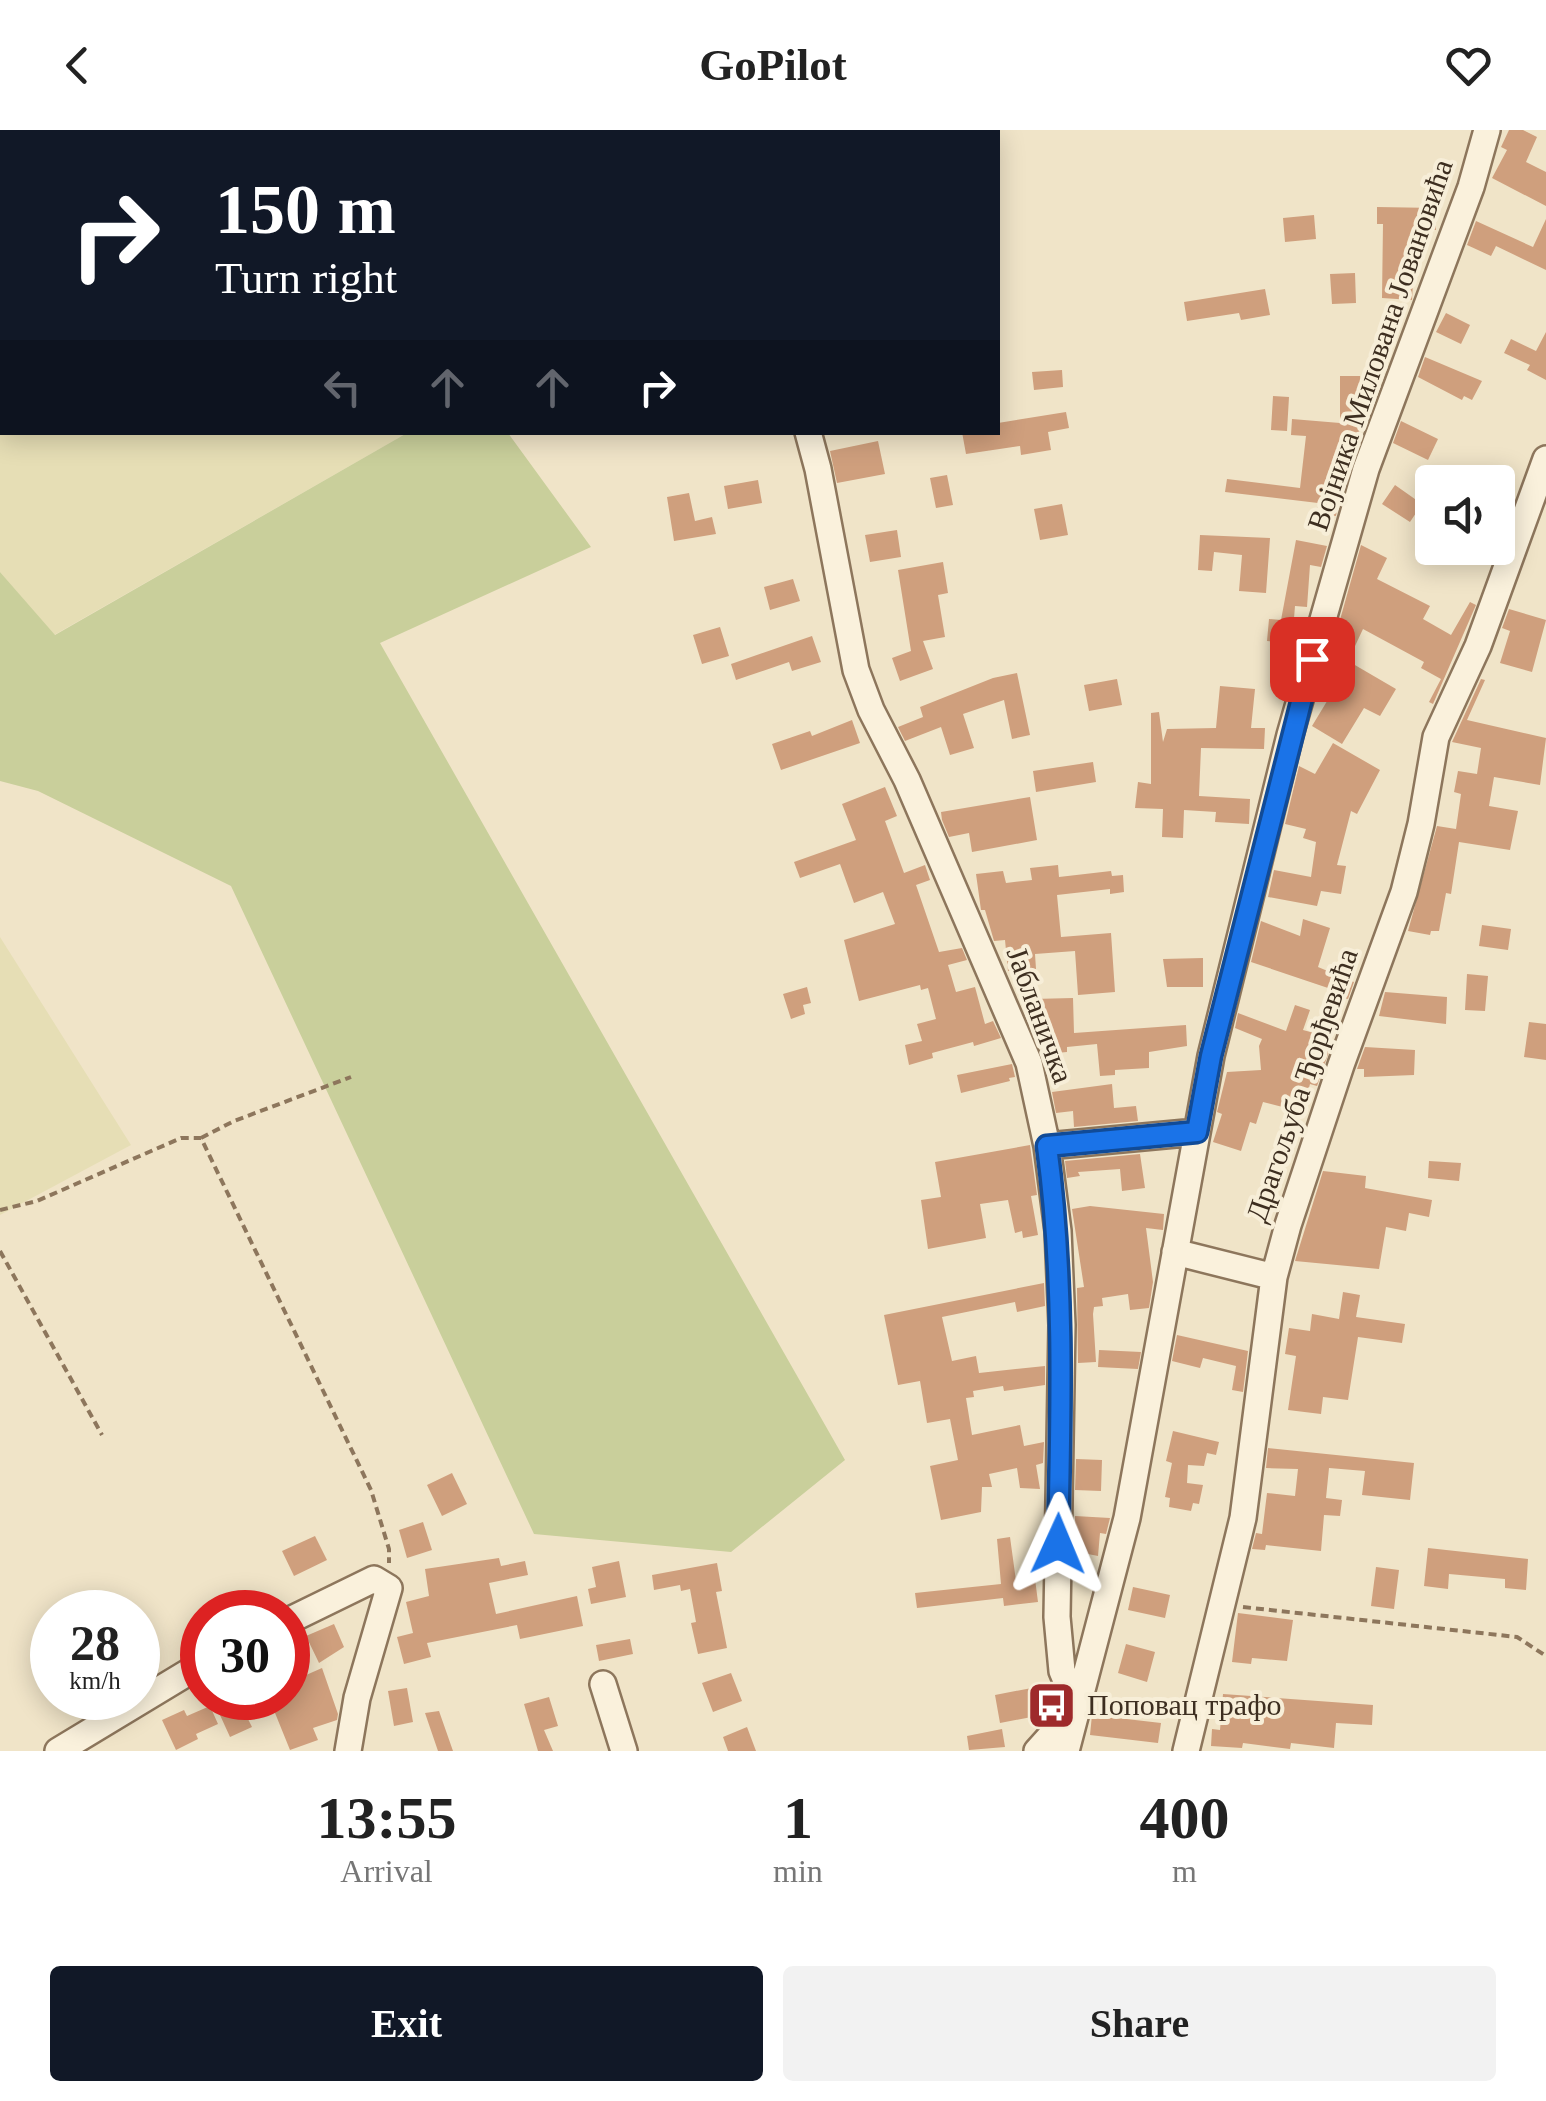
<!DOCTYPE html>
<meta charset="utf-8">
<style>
:root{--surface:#fff;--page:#f2f2f2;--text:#222;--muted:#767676;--accent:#111827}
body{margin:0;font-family:Georgia,serif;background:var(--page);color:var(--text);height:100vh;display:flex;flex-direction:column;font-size:38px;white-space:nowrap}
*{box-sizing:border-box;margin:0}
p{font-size:32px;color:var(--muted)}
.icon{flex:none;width:55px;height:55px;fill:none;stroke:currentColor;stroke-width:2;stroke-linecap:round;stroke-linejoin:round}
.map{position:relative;height:1621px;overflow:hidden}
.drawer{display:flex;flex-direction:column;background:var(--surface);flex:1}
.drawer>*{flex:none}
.guide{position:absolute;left:0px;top:0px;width:1000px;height:305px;box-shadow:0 5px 25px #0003;background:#111827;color:#fff;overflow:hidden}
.buttons{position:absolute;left:1415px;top:335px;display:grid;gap:20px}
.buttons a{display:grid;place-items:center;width:100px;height:100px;border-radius:10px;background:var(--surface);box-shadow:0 5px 25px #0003;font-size:50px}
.speed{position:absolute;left:30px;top:1460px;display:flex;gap:20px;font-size:50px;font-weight:700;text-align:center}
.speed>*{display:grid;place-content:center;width:130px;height:130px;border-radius:50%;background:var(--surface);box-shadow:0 5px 25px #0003;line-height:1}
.speed small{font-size:25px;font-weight:400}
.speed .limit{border:15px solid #d22;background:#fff;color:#111}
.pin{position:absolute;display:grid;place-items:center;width:85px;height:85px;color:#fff;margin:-42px;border-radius:20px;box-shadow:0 5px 15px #0006}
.me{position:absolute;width:110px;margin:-55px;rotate:1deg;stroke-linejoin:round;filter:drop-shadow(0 0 8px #0008)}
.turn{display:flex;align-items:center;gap:35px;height:210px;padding:0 50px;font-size:45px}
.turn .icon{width:130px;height:130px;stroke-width:2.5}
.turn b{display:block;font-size:70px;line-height:85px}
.lanes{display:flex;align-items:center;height:95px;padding:0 50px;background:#0003;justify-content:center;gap:50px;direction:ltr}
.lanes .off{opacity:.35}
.eta{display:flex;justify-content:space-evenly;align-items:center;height:170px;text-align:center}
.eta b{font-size:60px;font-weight:700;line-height:70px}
.button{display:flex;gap:20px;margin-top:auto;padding:20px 50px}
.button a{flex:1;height:115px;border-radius:10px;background:var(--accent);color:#fff;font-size:40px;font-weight:700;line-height:115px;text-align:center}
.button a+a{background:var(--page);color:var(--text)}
header{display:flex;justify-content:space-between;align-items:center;height:130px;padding:0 50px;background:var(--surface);font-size:45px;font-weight:700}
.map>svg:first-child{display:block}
.farmland{fill:#e6deb5}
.green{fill:#c9cf9b}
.building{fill:#cf9f7d}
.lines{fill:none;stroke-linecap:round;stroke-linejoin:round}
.minor-casing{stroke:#8d765c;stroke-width:30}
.path{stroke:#8d765c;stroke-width:4;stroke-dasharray:8 5;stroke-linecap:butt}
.minor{stroke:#faf1dc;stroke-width:25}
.route-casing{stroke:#114b97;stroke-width:25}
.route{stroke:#1a73e8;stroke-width:18}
.labels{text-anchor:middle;stroke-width:8;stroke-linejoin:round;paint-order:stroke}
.street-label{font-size:30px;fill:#3d2e20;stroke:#f7eed8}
.poi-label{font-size:30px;fill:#3d2e20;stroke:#f7eed8;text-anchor:start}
</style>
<header><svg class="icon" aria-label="back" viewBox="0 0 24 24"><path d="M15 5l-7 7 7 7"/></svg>GoPilot<svg class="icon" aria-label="heart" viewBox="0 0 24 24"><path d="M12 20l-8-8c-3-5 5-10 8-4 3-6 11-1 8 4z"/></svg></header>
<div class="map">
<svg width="1546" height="1621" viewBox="0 0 1546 1621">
<rect width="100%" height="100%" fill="#f0e4c8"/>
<path class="farmland" d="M0,0l304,2h-302v300l405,1 -353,202 -54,-63z
M0,807l131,208 -131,70z"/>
<path class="green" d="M407,303h101l83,114 -211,96 465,817 -114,92 -197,-18 -303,-648 -193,-95 -38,-10v-209l55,63z"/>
<path class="building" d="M1509,0h14l14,7 -11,25 20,10v34l-54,-28 15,-28 -6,-3z
M1377,77l59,1v22h-20l-4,70 -30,-2 1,-74h-6z
M1314,85l2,24 -31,3 -2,-24z
M1546,89v51l-50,-24 -5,10 -24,-11 9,-24 57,26z
M1355,143l1,30 -24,1 -2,-30z
M1265,159l5,26 -29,5 -2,-7 -52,8 -3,-19z
M1446,183l24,12 -9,19 -25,-12z
M1546,202v48l-19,-10 3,-5 -26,-12 7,-14 25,12z
M1425,227l57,24 -10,19 -8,-4 -2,4 -44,-23z
M1062,240l1,17 -29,3 -2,-18z
M1340,246h20l3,14 -5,54 -1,3 -8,-1 -3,28 -3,-1 -7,43 -19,-3 1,-10 -93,-11 2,-13 73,9 6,-52 -15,-1 1,-16 48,4z
M1273,266l16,1 -2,34 -16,-1z
M1066,282l3,16 -21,4 3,18 -30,5 -1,-9 -54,8 -4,-22h36v-9z
M1401,291l37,18 -10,21 -35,-17z
M878,311l7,33 -48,9 -7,-32z
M947,345l6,30 -17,3 -6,-30z
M758,350l4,23 -34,6 -4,-23z
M1395,355l27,19 -12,18 -28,-18z
M689,363l6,28 17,-4 4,17 -42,7 -7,-44z
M1062,374l6,31 -28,5 -6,-31z
M897,400l4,27 -31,5 -5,-27z
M1200,405l70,3 -4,55 -27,-2 3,-36 -28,-3 -2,19 -14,-1z
M1296,410l31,6 -6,21 -11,-2 -3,42 -12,-1 -3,37 -25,-2 2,-22 12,1z
M1361,415l26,13 -10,21 53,27 -7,13 28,16 19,-33 6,3 -43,99 -4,-2 12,-23 -20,-11 3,-6 -61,-33 -15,32 48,28 -16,27 -16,-8 -22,36 -30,-18 23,-38 -13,-7 22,-43 -8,-4z
M943,432l5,31 -10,2 7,42 -22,4 10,28 -33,12 -8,-23 19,-7 -13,-81z
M793,449l7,22 -30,9 -6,-23z
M1509,479l37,11 -14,52 -32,-9 10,-32 -8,-3z
M720,497l9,29 -27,8 -9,-29z
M812,506l9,26 -29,9 -3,-9 -53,18 -5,-16z
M1017,543l13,62 -18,4 -8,-39 -41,14 11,34 -24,7 -9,-28 -36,14 -7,-14 25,-10 -3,-10 73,-29z
M1117,549l5,26 -33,6 -5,-26z
M1481,549l4,1 -18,40 79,18 -6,47 -46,-8 -5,29 29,5 -8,39 -51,-8 -8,52 -5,-1 -7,38h-8l-1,4 -22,-4 29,-105 19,3 5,-35 -7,-2 4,-21 19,3 4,-26 -29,-6z
M1220,556l35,3 -4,39h14l-1,21 -63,-1 -2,48 51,3 -1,25 -34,-2 1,-10 -32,-2 -1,28 -21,-1 1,-28 -28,-1 3,-26 13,2v-71l8,-1 4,30 4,-13 49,-1z
M852,590l8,23 -79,27 -9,-26 38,-13 2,5z
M1333,613l47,27 -23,44 -6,-3 -14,54 9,1 -5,28 -20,-3 -4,15 -49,-9 6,-27 37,7 5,-35 -13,-4 3,-9 -21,-5 14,-58 16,8z
M1093,632l3,20 -60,10 -3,-21z
M885,657l12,29 -12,5 19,52 21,-8 5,15 -14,5 23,67 23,-4 5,12 -19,5 8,27 19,-5 10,37 8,-3 8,17 -27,8 -1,-4 -41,11 1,5 -24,7 -4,-20 17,-4 -5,-17 19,-5 -8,-31 -7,2 -1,-5 -61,16 -15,-61 51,-16 -12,-32 -29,11 -14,-39 -40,14 -6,-16 62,-22 -14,-36z
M1030,667l7,43 -65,12 -3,-19 -20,4 -7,-17 -1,-8z
M1058,735l1,12 52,-6 1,5 11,-1 1,17 -14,2v-5l-53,6 4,42 50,-4 4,59 -37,3 -3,-44 -40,3 1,15 -28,2 -3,-31 -11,1 -9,-31h-4l-5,-36 27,-3 3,12 26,-3 -2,-12z
M1303,789l27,9 -12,39 36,15 -6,17 -4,-1 -3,13 -17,-4 4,-19 -77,-26 10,-41 39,15z
M1482,795l29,4 -3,21 -29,-4z
M1203,828v29h-36l-4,-28z
M1467,844l21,2 -3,35 -20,-1z
M807,857l4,16 -8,2 2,9 -14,5 -8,-25z
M1385,862l62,5 -1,27 -67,-8z
M1073,868l1,35 112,-8 1,21 -38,6v16l-34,2v5l-15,1 -3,-32 -30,3v5l-22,2 -3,-30h-8l-1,-25z
M1295,875l15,5 -7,20 26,7 -3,9h5l-14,40 -7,-2 -8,28 -39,-10 -7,22 -6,-2 -9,29 -28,-9 9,-28 -5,-2 10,-40 34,-2 -2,-24 3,-7 -27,-11 3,-15 48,18z
M1529,892l17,2v36l-22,-3z
M1365,917l50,3 -1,25 -50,2v-8h-7z
M1012,934l3,13 -6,1 1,3 -49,12 -4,-18z
M1112,954l2,24 22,-2 2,15 -64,6 -1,-16 -17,2 -4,-21z
M1030,1015l7,50 -6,1 7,39 -15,3 -1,-7 -7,2 -7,-33 -28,4 6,34 -58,11 -7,-49 20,-3 -6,-35z
M1140,1024l5,34 -23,3 -2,-22 -42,3 2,4 -13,2 -2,-17z
M1429,1031l32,2 -2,18 -31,-3z
M1323,1041l43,5 -1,12 67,12 -3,17 -20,-4 -3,18 -20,-4 -7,42 -84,-8z
M1090,1076l74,8 -1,16 -17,-2 7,54 -4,26 -19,2 -2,-16 -26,4 1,8 -9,1 -1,7 3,48 -18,1 -1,-75 7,-1 -12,-78z
M1044,1153l1,23 -28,6 -2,-10 -73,15 10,44 24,-5 3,17 66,-7v19l-41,6 -1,-5 -30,5 1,6 -8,1 6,37 48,-10 4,21 20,-4 -1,21 -7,2 4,24 -20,-1 -3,-20 -28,6 3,13h-10l-1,25 -40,8 -11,-54 28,-6 -8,-41 -23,4 -7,-42 -22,4 -14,-70z
M1343,1162l17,3 -4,22 49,7 -3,19 -44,-6 -10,63 -25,-3 -2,17 -33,-4 8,-54 -11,-2 4,-26 21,3 2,-17 27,5z
M1177,1205l71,16 -5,41 -11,-2 4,-24 -33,-8 -3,10 -28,-7z
M1099,1220l42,2 -3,17 -40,-2z
M1173,1301l46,11 -3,13 -9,-2 -3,13 -16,-1 -1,18 16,2 -4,19 -6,-1 -2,8 -22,-4 1,-9 -5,-1 7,-34 -6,-2z
M1268,1318l146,15 -4,37 -48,-5 3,-24 -36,-3 -3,30 16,2 -2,16 -16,-1 -3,36 -55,-6 -1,5 -13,-1 4,-16 6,1 5,-41 28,3 3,-27 -32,-1z
M1076,1329l26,1 -1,31 -26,-1z
M452,1343l15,31 -25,12 -15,-31z
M1075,1386l35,2 -4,16 -6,-1 -2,23 -10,-2 -4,22 -10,-1z
M423,1392l9,28 -25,8 -8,-28z
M315,1406l12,24 -33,16 -12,-25z
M1010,1407l6,44 19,-2 3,23 -34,4 -1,-8 -86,10 -2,-15 86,-9 -4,-45z
M1428,1418l100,11 -2,31 -21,-2v-9l-56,-5 -1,15 -24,-3z
M499,1428l2,8 24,-5 3,14 -39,8 7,31 81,-18 6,30 -63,13 -3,-14 -90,18 4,14 -27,7 -7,-27 16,-4 -7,-31 23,-6 -4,-27z
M619,1431l7,36 -35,7 -3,-15 8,-2 -4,-20z
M717,1433l5,28 -6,1 11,56 -29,6 -7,-31 5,-1 -6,-33 -9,2 -1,-6 -26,5 -2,-15z
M1376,1437l23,3 -5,39 -23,-3z
M1133,1457l37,8 -5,23 -37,-8z
M1238,1483l55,7 -6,41 -35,-3 -1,6 -19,-2z
M334,1494l10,23 -25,16 -13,-27z
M630,1509l3,15 -34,7 -3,-16z
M1126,1514l29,8 -8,30 -29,-9z
M322,1538l16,46 -1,6 -24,8 5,12 -28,10 -17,-42 -25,11 4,8 -22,10 -10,-22 37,-17h31v-15z
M731,1543l11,28 -29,11 -11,-29z
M1037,1557l5,28 -42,8 -5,-28z
M407,1558l6,34 -19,4 -6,-35z
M1223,1564l150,11 -1,20 -36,-2 -2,25 -43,-5 -1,6 -47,-6 -1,5 -31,-2 1,-17 8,1z
M549,1567l9,29 -14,4 9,21h-15l-14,-47z
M210,1576l8,18 -22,10 2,5 -22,11 -14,-30 22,-10 3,6z
M439,1581l14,40h-15l-13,-38z
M1092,1585l69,8 -3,20 -68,-8z
M747,1597l9,24h-28l-5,-14z
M1002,1599l3,18 -36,3 -2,-14z"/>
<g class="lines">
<defs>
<path id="minor" d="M702,0v2
M808,302l10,37 38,201 15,40 36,70 122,283 18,83 11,85 4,94 -5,292 5,54 15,36
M1047,1016l150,-14
M1175,1122l99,25
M288,1491l86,-42 15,9 -32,110 -9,53
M603,1554l21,67
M58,1621l144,-87
M1037,1621l36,-40
M1066,1621l61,-233 84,-462 79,-321 76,-266 105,-282 16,-57
M1186,1621l57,-233 31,-241 14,-52 53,-160 63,-173 17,-68 15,-87 42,-91 68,-187"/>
</defs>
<use href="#minor" class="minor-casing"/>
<path class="path" d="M201,1008l33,-17 117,-44
M0,1080l37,-9 144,-63h20l170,352 18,59v14
M0,1121l102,184
M1243,1477l274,30 29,19"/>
<use href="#minor" class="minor"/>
</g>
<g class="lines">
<defs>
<path id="route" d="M1058,1414c3,-133 7,-265 -11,-398l150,-14 14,-76 101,-397"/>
</defs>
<use href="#route" class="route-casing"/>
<use href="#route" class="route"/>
</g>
<defs>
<symbol id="bus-square" viewBox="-11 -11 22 22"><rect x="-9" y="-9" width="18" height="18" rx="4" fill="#9e2a2b" stroke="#f7eed8"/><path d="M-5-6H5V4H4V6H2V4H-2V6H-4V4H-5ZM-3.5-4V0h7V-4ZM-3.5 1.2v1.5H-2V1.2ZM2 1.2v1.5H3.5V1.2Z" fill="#fff"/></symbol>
</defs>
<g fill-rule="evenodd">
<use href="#bus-square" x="1024" y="1548" width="55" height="55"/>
</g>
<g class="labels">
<g class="street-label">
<text transform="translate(1380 215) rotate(-71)" y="10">Војника Милована Јовановића</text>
<text transform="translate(1040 885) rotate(70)" y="10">Јабланичка</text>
<text transform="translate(1302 955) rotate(-71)" y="10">Драгољуба Ђорђевића</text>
</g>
<g class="poi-label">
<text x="1087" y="1585">Поповац трафо</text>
</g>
</g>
</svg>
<div class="buttons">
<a><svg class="icon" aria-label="sound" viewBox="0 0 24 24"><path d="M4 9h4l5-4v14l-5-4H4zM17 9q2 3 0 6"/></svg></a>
</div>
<div class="speed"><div>28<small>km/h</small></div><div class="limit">30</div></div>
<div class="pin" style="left:1312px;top:529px;background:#d93025"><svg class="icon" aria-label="arrive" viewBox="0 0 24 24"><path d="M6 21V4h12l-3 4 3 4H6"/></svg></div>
<svg class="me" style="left:1058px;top:1414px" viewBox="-20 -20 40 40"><path d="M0-17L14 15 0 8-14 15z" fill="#1a73e8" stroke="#fff" stroke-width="4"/></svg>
<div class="guide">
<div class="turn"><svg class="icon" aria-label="right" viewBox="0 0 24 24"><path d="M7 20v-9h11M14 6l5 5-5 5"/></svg><div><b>150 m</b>Turn right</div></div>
<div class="lanes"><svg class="icon off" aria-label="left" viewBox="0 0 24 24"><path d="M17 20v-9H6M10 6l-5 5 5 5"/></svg><svg class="icon off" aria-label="ahead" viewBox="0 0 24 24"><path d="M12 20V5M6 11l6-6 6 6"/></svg><svg class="icon off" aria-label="ahead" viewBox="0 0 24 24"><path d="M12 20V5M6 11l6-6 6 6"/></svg><svg class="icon" aria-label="right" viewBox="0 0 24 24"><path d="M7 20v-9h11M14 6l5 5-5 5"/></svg></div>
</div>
</div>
<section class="drawer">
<div class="eta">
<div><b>13:55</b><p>Arrival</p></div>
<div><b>1</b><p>min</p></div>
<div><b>400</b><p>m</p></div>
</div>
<div class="button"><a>Exit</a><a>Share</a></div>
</section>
